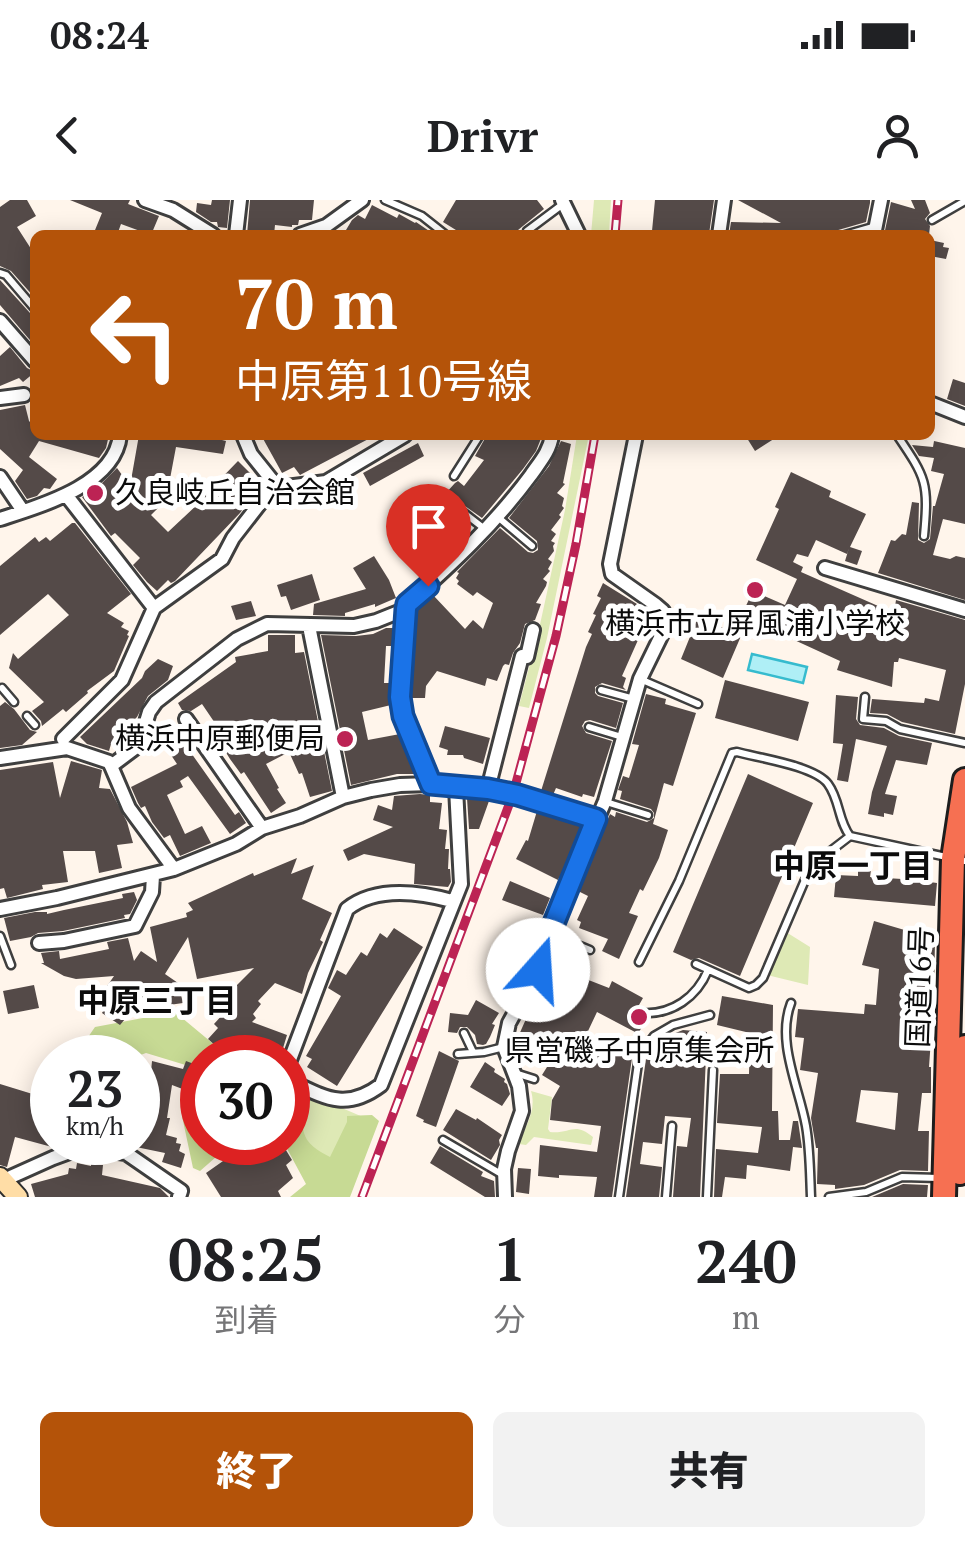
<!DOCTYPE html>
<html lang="ja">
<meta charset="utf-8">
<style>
:root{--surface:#fff;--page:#f2f2f2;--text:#202124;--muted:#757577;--accent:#b45309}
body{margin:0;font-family:"PT Serif","Noto Sans JP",serif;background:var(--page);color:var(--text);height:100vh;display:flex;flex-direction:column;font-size:38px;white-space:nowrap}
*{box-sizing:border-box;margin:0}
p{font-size:32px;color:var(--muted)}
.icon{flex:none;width:55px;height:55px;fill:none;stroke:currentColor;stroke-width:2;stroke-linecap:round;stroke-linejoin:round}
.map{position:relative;height:997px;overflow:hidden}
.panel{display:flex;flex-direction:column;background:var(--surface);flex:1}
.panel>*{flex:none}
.top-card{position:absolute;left:30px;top:30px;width:905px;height:210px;border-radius:15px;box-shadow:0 5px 25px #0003;background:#b45309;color:#fff;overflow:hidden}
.speed{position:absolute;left:30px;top:835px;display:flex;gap:20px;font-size:50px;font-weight:700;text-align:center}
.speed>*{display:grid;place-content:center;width:130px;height:130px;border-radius:50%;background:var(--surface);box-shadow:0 5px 25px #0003;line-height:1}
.speed small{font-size:25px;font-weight:400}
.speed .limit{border:15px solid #d22;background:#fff;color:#111}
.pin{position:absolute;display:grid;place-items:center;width:85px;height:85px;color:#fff;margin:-102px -42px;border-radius:50% 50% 50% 0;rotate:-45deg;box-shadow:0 0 10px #0007}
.pin .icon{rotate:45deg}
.me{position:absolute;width:110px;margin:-55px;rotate:19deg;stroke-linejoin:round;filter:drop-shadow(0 0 8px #0008)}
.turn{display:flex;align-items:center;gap:35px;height:210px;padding:0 40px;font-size:45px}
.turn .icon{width:130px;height:130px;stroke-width:2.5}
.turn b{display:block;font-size:70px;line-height:85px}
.eta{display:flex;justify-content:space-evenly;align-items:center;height:170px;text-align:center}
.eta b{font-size:60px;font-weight:800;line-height:70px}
.cta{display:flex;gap:20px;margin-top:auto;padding:20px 40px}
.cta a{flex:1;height:115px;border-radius:15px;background:var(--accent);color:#fff;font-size:40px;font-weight:800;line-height:115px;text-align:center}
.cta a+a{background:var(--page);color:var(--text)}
.status{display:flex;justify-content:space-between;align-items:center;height:70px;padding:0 50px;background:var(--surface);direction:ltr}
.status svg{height:28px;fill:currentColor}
header{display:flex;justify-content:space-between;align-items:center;height:130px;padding:0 40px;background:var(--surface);font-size:45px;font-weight:800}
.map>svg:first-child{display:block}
.green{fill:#dee9b5}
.forest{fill:#c7da94}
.water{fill:#afeff6;stroke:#36bbce;stroke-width:2.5}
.building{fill:#544a48;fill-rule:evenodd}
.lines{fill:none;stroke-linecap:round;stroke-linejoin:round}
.lane-casing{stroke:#3f3f3f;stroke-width:11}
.street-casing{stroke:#3f3f3f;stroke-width:18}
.secondary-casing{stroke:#2e2e2e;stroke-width:22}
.highway-casing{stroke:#1d1d1d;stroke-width:28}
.lane{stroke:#fff;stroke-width:6}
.street{stroke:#fff;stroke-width:12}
.secondary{stroke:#ffdda6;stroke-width:18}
.highway{stroke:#f67052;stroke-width:22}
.rail-casing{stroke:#bc2354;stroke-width:9}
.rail{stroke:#fff;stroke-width:5;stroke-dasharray:15;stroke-linecap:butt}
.route-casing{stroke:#114b97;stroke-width:25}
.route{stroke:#1a73e8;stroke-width:18}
.poi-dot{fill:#bc2354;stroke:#fff;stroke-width:4}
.labels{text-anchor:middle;stroke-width:10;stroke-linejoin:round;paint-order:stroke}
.poi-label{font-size:30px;fill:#0c0c0c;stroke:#fff}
.street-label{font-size:30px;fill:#0c0c0c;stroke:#fff}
.neighbourhood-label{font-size:32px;font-weight:bold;fill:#0c0c0c;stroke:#fff}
</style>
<div class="status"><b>08:24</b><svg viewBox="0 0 49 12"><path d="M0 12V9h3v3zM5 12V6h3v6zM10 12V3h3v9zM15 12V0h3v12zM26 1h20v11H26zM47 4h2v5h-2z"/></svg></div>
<header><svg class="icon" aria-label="back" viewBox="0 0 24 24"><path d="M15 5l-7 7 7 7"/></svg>Drivr<svg class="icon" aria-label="person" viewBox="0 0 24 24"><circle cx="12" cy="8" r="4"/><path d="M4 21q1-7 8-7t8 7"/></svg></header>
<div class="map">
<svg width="965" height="997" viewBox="0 0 965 997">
<rect width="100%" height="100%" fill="#fff5eb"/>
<path class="green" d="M594,0h17l-2,35h-18z
M577,235h12l-42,203 -18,70 -10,-2 20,-77 26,-119z
M786,732l24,15 -2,38 -41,-10z
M288,885l75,32 -24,65 -51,-44z
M531,891l21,6 -4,32 2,3c21,2 24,-11 43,5l-2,8 -57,-8 -8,8 -7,-1c6,-18 18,-33 12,-53z"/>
<path class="forest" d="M175,812l54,45 -27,1v12l-56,-17 -11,4h-36l-13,-17 9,-13z
M202,876v66l30,1 -32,28 -7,-3 -11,-52z
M288,897l13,7c2,31 0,38 29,53l17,-35v-6l25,-1 7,6 -29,76h-60l16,-13 -22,-41 4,-1z"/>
<path class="water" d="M752,454l55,13 -4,16 -55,-13z"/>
<path class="building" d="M10,0h17l9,16 -19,11 18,28v43l-24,-27 -11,-5v-59z
M70,0h60l-2,4 31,12 -8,19 -30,-11 -4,11h-24l9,-22z
M212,0h18l-3,28 -9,-1 -1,-5h-6l-15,-10 1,-9 14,2z
M250,0h64l-2,20h-13l-1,5h-6v2l-17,-2 -1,10h-27z
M456,0h81l7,9 -26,21 3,5h-57l-21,-13z
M655,0h59l-5,34 -57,-3z
M738,0h132v3l-4,19 -45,13 -2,-4 -13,4h-77l2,-13 50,1z
M911,0h14l5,13 -5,6 5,7 -1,9h-45l7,-33 24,7z
M372,5l25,13 2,-4 16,9 1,-1 19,13h-92l9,-15 6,-5 7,4z
M930,40l14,3 -1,4 6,1 -3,11 -16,-3z
M0,80l30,33 5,3v30l-35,-41z
M10,147l17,21 8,4 -12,10 -4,-4 -19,8v-30z
M953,179l12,4v23l-18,-7z
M25,205l4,16 6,6v8h74l-3,13 -7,10 -60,-17 -10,16 28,22 -7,10 -6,-1 -7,8 -10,3 -12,-18 8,-11 -23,-21v-39z
M139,235h84l-1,5 4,1 -3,13 -47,-7 -10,53 -15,15 17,17 31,-29 -17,-18 6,-6 18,15 32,-33 24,24 -22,28 -65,68 -4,2 -3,-3 -11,11 -10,-9 -14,-17 7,-7 -25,-25 -4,3 -29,-39 15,-9 20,-20 13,18z
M261,235h115l-76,40 -6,-8 -12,6z
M487,235l55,1 -6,15 -13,18 -41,49 -27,-19 -5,2 -2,7 10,9 2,12 -14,3 -38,-4 2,-17 29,2 11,-17 -4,-3 9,-10 3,-2 6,5 20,-26 -9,-4z
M745,235h35l-25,16z
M561,241l10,3 -8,39 2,1 -8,9 7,5 -2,8 2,2 -5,7 2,2 -10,13 5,4 -5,7 4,2 -2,3 1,5 -6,8 4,3 -4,7 2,2 -7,8 4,3 -1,4 -10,17 5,1 -6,16 -10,4 -5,19 -7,10 -4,12 -4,-1 -2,2 -6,15 -10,-3 -2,8 -48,-15 -11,15 -1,12h-15l6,-89 17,-14 32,34 8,-9 10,9 10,-26 -16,-11 -4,4 -16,-12 2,-3 -3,-3 3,-5 -2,-1 43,-44 28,24 5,1 5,-3 -1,-9 -28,-23 40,-52z
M934,241l31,7v76l-22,-5 -10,36 17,4 6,-3 9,2v42l-87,-27 13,-33 4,1 7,-7 4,1 6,-33 7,1 -1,37 6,3 6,-4 3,-33h2l9,-32 -13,-3 3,-13 -15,-2 -7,-11 21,2z
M418,243l6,13 -54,30 -7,-13z
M791,272l40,19 -2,6 37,17 -16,33 12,4 -5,14 -12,-4 4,-13 -2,6 -31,-14 -8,17 -11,-3 -4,8 10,5 -2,5 93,41 2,-13 69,20v64l-10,50 -53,-12 -15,-8 -17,-1 2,-14 52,4 1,-5 14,3 7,-31 -47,-12 -1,4h-4l-2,25 -55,-17 3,-9 -74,-34 -6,13 -25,-11 18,-38 32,14 12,-26 -41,-19 23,-51 -4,-2z
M72,323h3l56,71 -24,19 17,10 -3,4 8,4 -2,4 2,1 -15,35 -27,20 1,2 -22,19 -3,-3 -21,17 -1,-5 -9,-10 12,-9 -35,-34 4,-15 5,6 51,-44 -21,-21 -48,41v-69l35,-29 4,5 7,-5 4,4z
M455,335l4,7 -25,24 -11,6 -2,-4 -6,3 -6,-14z
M374,356l15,24 7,18 -21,9v-3l-30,9v3l-32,-1 1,-11 52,-15 -13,-21z
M312,374l8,26 -29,10 -5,-14 -5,1 -4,-12z
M603,383l34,21 2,3 -2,3 17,10 -1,5 -5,9 -6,-3 -20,45 4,2 -3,9 3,3 -24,-7 -7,4v6l3,3 25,7 -7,25 -26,-8 -5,1 -3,5 4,7 26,8 -18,56 -11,-3 -1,3 -26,-9 -3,7 -12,-4 45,-144 6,-13 -4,-2 8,-17 -3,-1 8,-16 -4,-2z
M251,401l5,15 -20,4 -5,-14z
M698,417l43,19 -18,42 -42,-19z
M386,428h9l-2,18h-7l-2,37h7v22l-29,7 6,28 32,-6 16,40h-19l-46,11 -30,-150 35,1 17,-2z
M268,435h27v18l9,-1 28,139 -22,6 -8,-24 -3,1 -10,-22 -23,12 13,24 -2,1 9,14 -15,10 -27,-41 -3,2 -11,-15 -16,-26 5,-4 -17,-25 -11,7 -9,-1 -4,-7 58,-41 -1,-5 33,-6z
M158,459l15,7 -5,14 -20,16 -11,21 -8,8 4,5 -10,10 2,3 -9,7 -5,-6 -2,7 -22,-7 -7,-7 62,-59 3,-7z
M725,480l84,22 -11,39 -83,-23z
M646,494l20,5 -1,5 31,9 -23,73 -9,-3 -11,41 15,6 -9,28 -16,33 -3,-2 -11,24 9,3 -19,43 -17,-8 6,-12 -29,-11 2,-6 -4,-2 11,-24 -10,-5 32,-77 5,3 1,-5 31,10 7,-4v-5l-3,-4 -31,-10 2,-8 -4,-1 5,-14 6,2 10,-33 -7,-1z
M836,495l22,2 -2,22 4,6 24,3 15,8 33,7 -5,22 -31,-5 -11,34 12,2 -4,19 -9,-2v4l-16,-3 4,-22 15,-46 -31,-7 -8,43 -11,-2 6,-36 -10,-1z
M5,502l9,7 16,21 7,2 -15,13 -22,3v-42z
M445,526l45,12 -7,26 -19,-6 -1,-3h-16l1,-5 -9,-3z
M185,537l7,11 -3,2 46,65 4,-3 7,11 -16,11 -42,-58 -8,5 3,6 -16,8 18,39 17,-8 9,17 -31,13 -10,-21 -6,3 -12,-16 -7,-16 -4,2 -3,-5 -7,-16 46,-23 -10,-15z
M71,561l31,9 -3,18 11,1 17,33 6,21 -16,2 5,23 -23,5 -4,-22h-32l5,31 -26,3 1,4 -36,9 -3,-10 -4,1v-119l53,-8 7,36z
M748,574l65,29 -73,173 -41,-18 -8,2 -18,-8z
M420,594l10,1v7l12,1 -3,26 8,1 -2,19h4l-1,20h2l1,13 -3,5 -34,-3 1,-20 -51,-10 -16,7 -5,-11 50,-23 -20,-7 5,-15 14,5 2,-14z
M467,598l22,3 -10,28h-10z
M537,611l47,15 -23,53 -2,-1 -1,2 -42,-21 10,-19 2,1z
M297,658l-6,16 23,-9 -12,34 30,14 -12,27 3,2 -15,31 -6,21 -27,-11 -17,18 3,3 -8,10 3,4 -4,4 35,13 -7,23 -34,-13 -10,13h-7l-21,-19 10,-11 -4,-4 10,-11 -4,-4 9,-9 -3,-4 28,-28 -57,11 -9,-42 -23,37 13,9 5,20 -28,4 -3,-20 -32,38 -18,-12 3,-6 -9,-5 18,-26 -38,3 -12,-3 -23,-13h3l-3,-10 18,-2 1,8 49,-10 -2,-7 21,-4 6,23 7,-10 16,11 -7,-35 37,-10 -1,-4 7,-3 -5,-7 65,-30 1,3z
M858,669l13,1 -1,7 32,2 1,-6 13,1 -1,6 22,3 -2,23 -101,-9 2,-22 22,1z
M510,681l40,17 -7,17 -41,-15z
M134,692l3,8 -7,14 -6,1 1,3 -62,13 -25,2 -7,4 -21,4 -6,-23 31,-6h12v2l17,-4 59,-12 -1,-4z
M874,721l61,18 -1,58 -5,70h2v26h-9l-4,38h11l-1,40 -28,-1 -36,15 -29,4v-4l-18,-1 1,-36h-2l-5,-30 7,-45 -18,-3 4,-32 -9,-1 3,-28 66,5 1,-10 11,1 3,-36 -17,-4zM861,890l37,3 -3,37 -39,-8z
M394,728l29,19 -86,139 -30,-19 5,-8 -6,-3 35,-60 -13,-8 9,-18 9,5 15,-23 6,4 13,-23 7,5z
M502,743l13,4 -2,4 18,7 -10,23 -29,-11z
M550,765l59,23 3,-7 31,17 -8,14 3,6 8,2 -7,12h-4l-38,-20 -17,36 44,-2 1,14 7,-2 -20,139h-18l3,-20 -38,-2v3l-21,-2 2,-31 57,7 4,-26 -51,-6 2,-20 8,-14 -18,-11 5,-8 -31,-18 -2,-3z
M34,785l5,23 -31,6 -5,-23z
M722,796l51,9 -1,106h6l1,29h11l3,-19h5l4,27 -9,-1 -3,24 -43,-6 -1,14 -21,-2 -3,20h-8l2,-48 42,4 4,-26 -45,-4 3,-49h29l1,-41 -33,-8z
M476,800l23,13 -7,11 3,1 -5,12 -4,7 -3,1 -6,-1 -2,-9 -8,-8h-7l-3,6 -9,-1 2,-19 18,2z
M683,830l24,2 -7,165h-27l4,-51 10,1 4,-29 -26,-2 -3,28 -19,-2 -3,22 22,3 -3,30h-33l20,-138 2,-3 23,-4 -3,-16z
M439,851l20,10 -23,66 -13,-5 1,-2 -8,-4z
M152,861l31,8 3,-8 16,6 -9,26 -21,-8 -5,33h3l-4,17 11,3 -1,5 5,1 -2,7 6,3 -4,14 -19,-6 3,-9 -29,-6 8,-37 4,-5z
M485,862l10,7 -1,3 11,7 -1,3 3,2 3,10 -8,12 -32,-19z
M0,884l39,12 2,-5 11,4v52l-37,-10 -8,30 -7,-2z
M456,909l20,11 1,-2 25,17 -3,5 1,5 -9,15 -48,-30z
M241,942h40l11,18 -6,5 7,13 -15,13 3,6h-60l-15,-24 37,-26z
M440,946l43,26 -2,4 13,5 1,16h-10l-55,-34z
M77,963l14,3v-2l12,1 -1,10 58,13 9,9h-134l-4,-13 37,-10 1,-6 7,1z
M518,968l13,1 -2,25 -13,-2z
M903,984l25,1 -1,12h-55z"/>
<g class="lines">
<defs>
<path id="lane" d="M385,0l37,16 24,19
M932,20l33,-19
M527,31l36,-27
M845,35l28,-8
M0,73l6,2 29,34
M897,235c29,43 32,47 27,101
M454,276l26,-41
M455,306l31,24
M499,318l33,28
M640,479l58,25
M2,488l12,14
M601,490l33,9
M865,497l-2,22 23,2 14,8 65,14
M27,516l8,9
M589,527l33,10
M606,602l42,13
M549,733l41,17
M0,736l11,29
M639,762l40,-81 53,-128 5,-1c22,6 78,14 91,32 12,16 10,37 22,52l115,25
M696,764l53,24 7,-3 7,-7 48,-112 39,-30
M791,803c-15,39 8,84 15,123 4,23 4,48 5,71
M642,813c30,2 55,-16 66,-43
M464,833l9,19
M458,854l26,-2 20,-5
M515,873l19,6
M443,940l60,35
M619,997l20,-141 15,-20 19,-11 37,-10
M666,997l6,-71
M707,997l6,-127
M829,997l37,-5 36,-15 37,1"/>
<path id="street" d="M145,0l28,10 40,25
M562,0l17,35
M236,35l4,-35
M300,35l26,-9 36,-26
M719,35l5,-35
M874,35l7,-35
M0,121l35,40
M0,198l24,-3
M930,203l35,14
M243,235l8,19 24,30 11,3 40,-5 79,-47
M0,277l23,34
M67,296l87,112
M0,319c40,-13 115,-34 120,-84
M825,368l140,42
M406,409l-6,88 3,19 28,68
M309,426l34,171
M186,519l76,109
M63,539l59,-59 32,-72 68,-49 11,-21 42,-54
M0,558l67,-10 42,14 2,4 28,-21 10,-33 7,-10 81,-63 30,-15 87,2 22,-5 30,-12 1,-5c45,-40 88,-80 124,-129 9,-13 19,-24 21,-40
M111,566l18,42 45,61
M488,589l34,-133 5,1 6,-27
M518,595l78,24
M0,709l57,-11 117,-29 62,-25 26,-16 38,-12 43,-19 28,-7 29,-5 31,-1 82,10
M39,743l25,-2 71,-15 17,-34 1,-16
M288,865l59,-156c29,-23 72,-17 105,-8
M288,880c36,17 57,32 93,5l80,-201 -5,-96
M138,903l4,-24
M4,980l49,-22 19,-7 24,-2 30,4 55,38 -2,6
M505,997l-1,-28 4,-18 14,-40 -3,-25 -15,-39 5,-24 29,-53 11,-37 56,-132 35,-122 22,-45 2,-14 -1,-9 -7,-6 -44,-31 -2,-10 26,-129"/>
<path id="secondary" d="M513,594l5,1
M0,977l18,20"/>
<path id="highway" d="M960,973l5,-126
M944,997l9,-338 12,-79"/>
</defs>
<use href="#lane" class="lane-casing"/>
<use href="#street" class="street-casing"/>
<use href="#secondary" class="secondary-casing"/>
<use href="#highway" class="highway-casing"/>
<use href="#lane" class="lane"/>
<use href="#street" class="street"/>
<use href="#secondary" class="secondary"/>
<use href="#highway" class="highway"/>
<defs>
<path id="rail" d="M615,35l3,-35
M362,997l151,-403 43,-158 20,-92 19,-109"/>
</defs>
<use href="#rail" class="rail-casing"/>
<use href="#rail" class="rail"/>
</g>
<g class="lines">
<defs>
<path id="route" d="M428,386l-21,18 -1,5 -6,88 3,19 28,68 57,5 30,6 78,24 -46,114 -12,37"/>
</defs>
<use href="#route" class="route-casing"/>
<use href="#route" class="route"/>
</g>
<g class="poi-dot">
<circle cx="95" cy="293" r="10"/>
<circle cx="755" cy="390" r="10"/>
<circle cx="345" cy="539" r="10"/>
<circle cx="639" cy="817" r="10"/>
</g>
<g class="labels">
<g class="poi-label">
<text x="115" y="303" text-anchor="start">久良岐丘自治会館</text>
<text x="755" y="434">横浜市立屏風浦小学校</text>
<text x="325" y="549" text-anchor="end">横浜中原郵便局</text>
<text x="639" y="861">県営磯子中原集会所</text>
</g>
<g class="street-label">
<text transform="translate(920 787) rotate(-88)" y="10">国道16号</text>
</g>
<g class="neighbourhood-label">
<text x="853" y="677">中原一丁目</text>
<text x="157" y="812">中原三丁目</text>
</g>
</g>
</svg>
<div class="speed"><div>23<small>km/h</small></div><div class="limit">30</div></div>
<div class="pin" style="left:428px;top:386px;background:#d93025"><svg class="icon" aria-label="arrive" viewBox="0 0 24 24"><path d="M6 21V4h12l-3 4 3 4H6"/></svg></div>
<svg class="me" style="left:538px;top:770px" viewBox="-20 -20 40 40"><circle r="19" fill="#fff"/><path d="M0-13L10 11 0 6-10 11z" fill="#1a73e8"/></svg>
<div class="top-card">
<div class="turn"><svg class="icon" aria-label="left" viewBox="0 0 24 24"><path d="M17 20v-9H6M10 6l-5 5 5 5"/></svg><div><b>70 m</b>中原第110号線</div></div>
</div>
</div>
<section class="panel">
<div class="eta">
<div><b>08:25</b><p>到着</p></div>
<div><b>1</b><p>分</p></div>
<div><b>240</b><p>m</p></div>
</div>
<div class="cta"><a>終了</a><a>共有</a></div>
</section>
